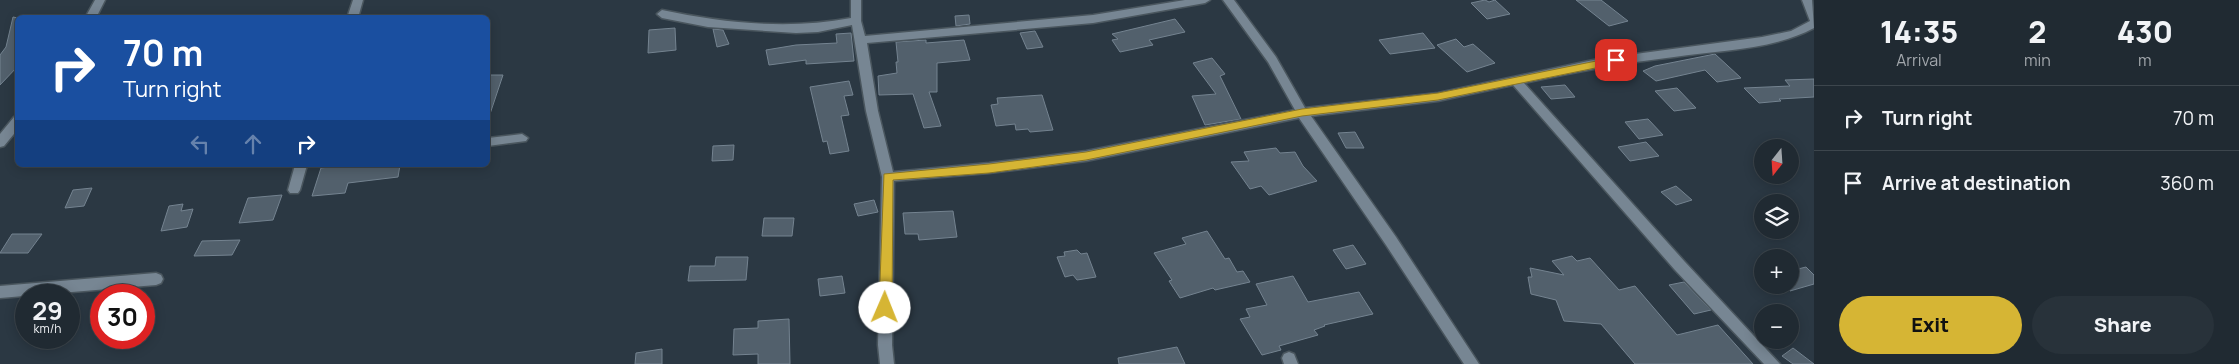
<!DOCTYPE html>
<meta charset="utf-8">
<style>
:root{--surface:#202a32;--page:#28323a;--text:#f1f3f6;--muted:#a2a7ac;--line:#3d464d;--accent:#d6b534}
body{margin:0;font-family:Manrope,sans-serif;background:var(--page);color:var(--text);height:100vh;display:flex;flex-direction:column;font-size:19px;white-space:nowrap}
*{box-sizing:border-box;margin:0}
p{font-size:16px;color:var(--muted)}
.icon{flex:none;width:28px;height:28px;fill:none;stroke:currentColor;stroke-width:2;stroke-linecap:round;stroke-linejoin:round}
.map{position:relative;flex:1;overflow:hidden}
.details{display:flex;flex-direction:column;background:var(--surface);width:425px}
.details>*{flex:none}
.hud{position:absolute;left:15px;top:15px;width:475px;height:152px;border-radius:8px;box-shadow:0 2px 12px #0003,0 0 0 1px var(--line);background:#1a4fa0;color:#fff;overflow:hidden}
.needle{width:32px;rotate:197deg}
.buttons{position:absolute;left:1754px;top:139px;display:grid;gap:10px}
.buttons a{display:grid;place-items:center;width:45px;height:45px;border-radius:50%;background:var(--surface);box-shadow:0 2px 12px #0003,0 0 0 1px var(--line);font-size:25px}
.speed{position:absolute;left:15px;top:284px;display:flex;gap:10px;font-size:25px;font-weight:700;text-align:center}
.speed>*{display:grid;place-content:center;width:65px;height:65px;border-radius:50%;background:var(--surface);box-shadow:0 2px 12px #0003,0 0 0 1px var(--line);line-height:1}
.speed small{font-size:12px;font-weight:400}
.speed .limit{border:8px solid #d22;background:#fff;color:#111}
.pin{position:absolute;display:grid;place-items:center;width:42px;height:42px;color:#fff;margin:-21px;border-radius:10px;box-shadow:0 2px 8px #0006}
.me{position:absolute;width:55px;margin:-28px;rotate:1deg;stroke-linejoin:round;filter:drop-shadow(0 0 4px #0008)}
.turn{display:flex;align-items:center;gap:18px;height:105px;padding:0 25px;font-size:22px}
.turn .icon{width:65px;height:65px;stroke-width:2.5}
.turn b{display:block;font-size:35px;line-height:42px}
.lanes{display:flex;align-items:center;height:48px;padding:0 25px;background:#0003;justify-content:center;gap:25px;direction:ltr}
.lanes .off{opacity:.35}
.eta{display:flex;justify-content:space-evenly;align-items:center;height:85px;text-align:center}
.eta b{font-size:30px;font-weight:800;line-height:35px}
.button{display:flex;gap:10px;margin-top:auto;padding:10px 25px}
.button a{flex:1;height:58px;border-radius:30px;background:var(--accent);color:#111;font-size:20px;font-weight:800;line-height:58px;text-align:center}
.button a+a{background:var(--page);color:var(--text)}
ul{padding:0;list-style:none}
li{display:flex;align-items:center;gap:15px;height:65px;padding:0 25px;border-top:1px solid var(--line)}
li div{flex:1}
li b{display:block;font-size:19px}
li em{font-style:normal}
main{display:flex;flex:1;min-height:0}
.map>svg:first-child{display:block}
.building{fill:#52606c;stroke:#748390}
.lines{fill:none;stroke-linecap:round;stroke-linejoin:round}
.minor-casing{stroke:#4a565e;stroke-width:3}
.minor{fill:#778693;fill-rule:evenodd}
.route{fill:#d6b534;stroke:#8b7622}
</style>
<main>
<div class="map">
<svg width="1814" height="364" viewBox="0 0 1814 364">
<rect width="100%" height="100%" fill="#2b3843"/>
<path class="building" d="M1485,0l4,2 6,-2 15,14 -23,5 -16,-16z
M1576,0h25l27,21 -19,5z
M969,15l1,9 -14,2 -1,-10z
M13,17l5,1v48l-18,19v-30l6,-8z
M1175,19l10,13 -36,8 4,5 -33,7 -8,-12 6,-1 -6,-5z
M675,28l1,22 -28,3 1,-23z
M713,29l10,1 6,14 -12,3z
M1035,31l8,16 -16,2 -7,-16z
M851,33l3,28 -48,3v-4l-37,5 -3,-15 30,-5 41,-2 -1,-9z
M1423,33l12,15 -45,6 -11,-14z
M1456,39l8,8 9,-3 22,19 -28,9 -30,-27z
M926,40v3l38,-3 6,20 -33,3v29h-8l12,34 -17,2 -11,-34 -34,1 -1,-19 19,-3 -1,-11h2l-2,-20z
M1715,54l26,24 -24,4 -12,-12 -49,11 -13,-10 12,-5z
M1212,58l13,16 -5,2 21,43 -36,6 -13,-29 24,-2 -23,-31z
M488,75h15l-13,39h-2z
M1814,79v18l-35,2 2,2 -22,2 -15,-15 46,-2 -5,-6z
M849,81l4,14 -9,1 5,19 -8,1 8,35 -19,3 -3,-13 -4,1 -13,-55z
M1565,85l10,12 -24,2 -10,-12z
M1677,88l19,20 -22,3 -19,-20z
M1042,95l11,35 -23,2 -2,-3 -12,1 -1,-6 -19,2 -5,-21 7,-1 -1,-6z
M1648,119l15,16 -24,4 -14,-17z
M1355,132l9,16h-18l-8,-15z
M1646,142l13,14 -29,5 -12,-14z
M734,145l-1,15 -21,1 1,-15z
M1276,148l4,5 15,-1 8,14 14,15 -48,14 -8,-9 -11,3 -19,-27 18,-1 -5,-9z
M345,165h55l-2,12 -50,6 -3,10 -33,3 9,-28z
M1676,186l16,14 -16,5 -15,-13z
M92,188l-8,18 -19,2 8,-18z
M282,195l-9,25 -34,3 9,-25z
M874,200l4,12 -20,4 -4,-12z
M183,204l-2,7 12,-2 -6,18 -26,4 8,-25z
M953,211l4,26 -38,3 -1,-6h-13l-2,-21z
M764,218h30l-2,18h-30z
M1207,231l18,28 4,-1 8,14 6,-1 7,11 -35,8 -2,-2 -33,10 -11,-17 3,-1 -18,-27 32,-9 -4,-6z
M12,234h30l-14,19h-28z
M240,240l-8,15 -38,1 8,-15z
M1353,245l13,19 -20,5 -13,-19z
M1077,250l4,4 6,-1 9,24 -19,3 -4,-5 -8,2 -8,-20 8,-1 -1,-4z
M1572,256l5,5 13,-3 29,32 16,-4 42,49 41,-10 35,39h-118l-34,-40 -37,-3 -8,-21 -25,-6 -3,-17h4l-2,-9 34,7 -12,-14z
M716,257h32l-2,23 -58,1 2,-15h25z
M1806,267l8,8v9l-24,7v-20z
M842,276l3,17 -25,3 -2,-17z
M1293,276l15,26 51,-10 14,22 -49,11 1,1 -11,4 4,5 -39,11 2,4 -19,5 -22,-36 10,-2 -4,-8 21,-4 -11,-21z
M1684,282l27,28 -17,4 -25,-29z
M789,319l1,45h-32v-10l-25,1 1,-26 24,-1v-7z
M1177,347l8,17h-66l-1,-6z
M1793,348l21,16h-21l-11,-8z
M662,349v15h-27l1,-11z"/>
<g class="lines">
<defs>
<path id="minor" d="M95,0h10l-9,18h-11z
M353,0h10l-5,18h-11z
M851,0h10v21l4,15 228,-21 92,-15h25l-5,3 -112,20 -226,20 11,68 15,61 96,-9 97,-12 209,-41 -27,-48 -45,-62h11l42,57 29,51 133,-15 160,-34 164,-22 29,-6 19,-10 -8,-21h10l2,28c-41,22 -95,22 -140,29 -51,6 -100,15 -150,26l161,179 95,102h-16l-89,-94 -162,-185 -75,16 -127,15 85,121 83,127h-15l-78,-119 -87,-127 -213,43 -97,12 -95,8 -2,164 2,19h-14l-2,-19 4,-168 -16,-66 -14,-86 -34,7 -22,1 -88,-6 -46,-9 -5,-4 5,-4c62,13 126,20 189,8z
M18,116v13l-14,17 -4,1v-13l14,-17z
M522,134l6,4 -2,3 -38,5v-8z
M295,165h12l-7,25 -2,3h-8l-2,-3z
M156,273l5,2 2,4 -2,4 -5,2 -156,13v-12z
M1289,352l5,2 4,10h-14l-2,-6 2,-4z"/>
</defs>
<use href="#minor" class="minor-casing"/>
<use href="#minor" class="minor"/>
</g>
<path class="route" d="M1616,57l4,1v5l-182,37 -136,16 -216,44 -97,13 -96,7 -1,128 -2,3h-9l-2,-3 5,-134 105,-10 97,-12 216,-43 136,-16z"/>
</svg>
<div class="buttons">
<a><svg class="needle" viewBox="-14 -14 28 28"><path d="M0-13l5 13h-10z" fill="#e53935"/><path d="M0 13l5-13h-10z" fill="#a2a7ac"/></svg></a>
<a><svg class="icon" aria-label="layers" viewBox="0 0 24 24"><path d="M12 4l9 5-9 5-9-5zM3 14l9 5 9-5"/></svg></a>
<a>+</a>
<a>−</a>
</div>
<div class="speed"><div>29<small>km/h</small></div><div class="limit">30</div></div>
<div class="pin" style="left:1616px;top:60px;background:#d93025"><svg class="icon" aria-label="arrive" viewBox="0 0 24 24"><path d="M6 21V4h12l-3 4 3 4H6"/></svg></div>
<svg class="me" style="left:885px;top:308px" viewBox="-20 -20 40 40"><circle r="19" fill="#fff"/><path d="M0-13L10 11 0 6-10 11z" fill="#d6b534"/></svg>
<div class="hud">
<div class="turn"><svg class="icon" aria-label="right" viewBox="0 0 24 24"><path d="M7 20v-9h11M14 6l5 5-5 5"/></svg><div><b>70 m</b>Turn right</div></div>
<div class="lanes"><svg class="icon off" aria-label="left" viewBox="0 0 24 24"><path d="M17 20v-9H6M10 6l-5 5 5 5"/></svg><svg class="icon off" aria-label="ahead" viewBox="0 0 24 24"><path d="M12 20V5M6 11l6-6 6 6"/></svg><svg class="icon" aria-label="right" viewBox="0 0 24 24"><path d="M7 20v-9h11M14 6l5 5-5 5"/></svg></div>
</div>
</div>
<section class="details">
<div class="eta">
<div><b>14:35</b><p>Arrival</p></div>
<div><b>2</b><p>min</p></div>
<div><b>430</b><p>m</p></div>
</div>
<ul>
<li><svg class="icon" aria-label="right" viewBox="0 0 24 24"><path d="M7 20v-9h11M14 6l5 5-5 5"/></svg><div><b>Turn right</b></div><em>70 m</em></li>
<li><svg class="icon" aria-label="arrive" viewBox="0 0 24 24"><path d="M6 21V4h12l-3 4 3 4H6"/></svg><div><b>Arrive at destination</b></div><em>360 m</em></li>
</ul>
<div class="button"><a>Exit</a><a>Share</a></div>
</section>
</main>
